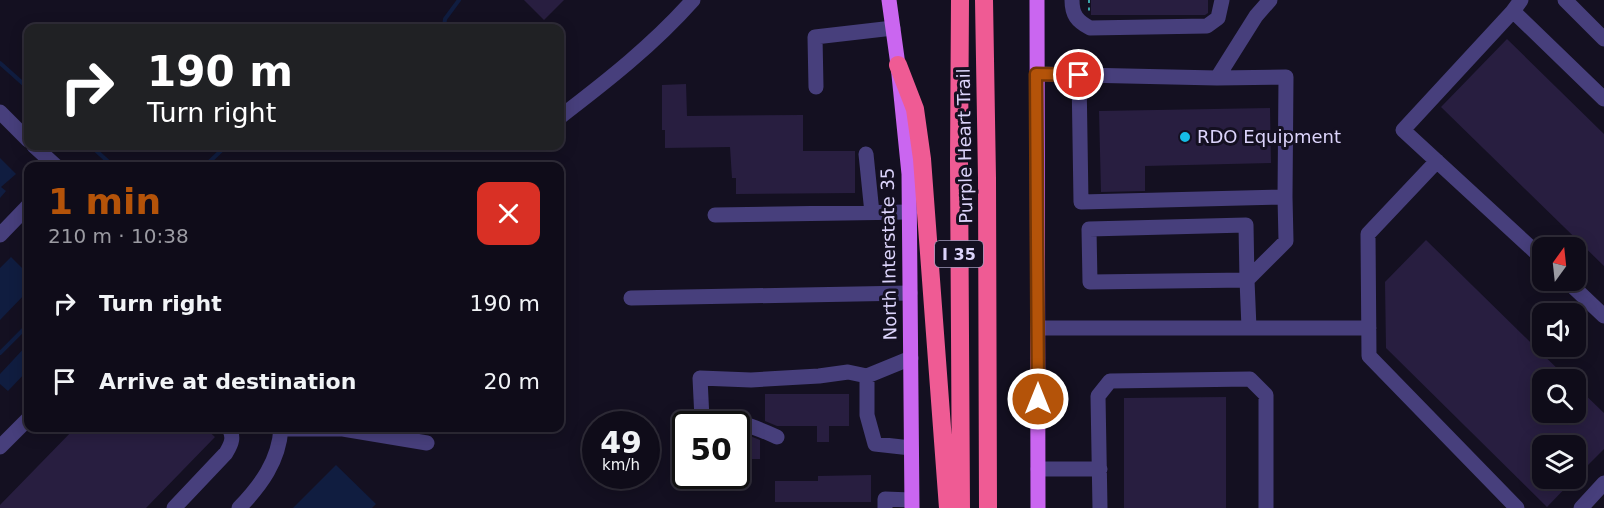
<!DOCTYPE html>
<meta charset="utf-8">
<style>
:root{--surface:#0f0c19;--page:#181522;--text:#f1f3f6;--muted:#9b9ba2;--line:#2f2c38;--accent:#b45309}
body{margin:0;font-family:"DejaVu Sans",sans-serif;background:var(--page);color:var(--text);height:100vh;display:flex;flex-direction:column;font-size:22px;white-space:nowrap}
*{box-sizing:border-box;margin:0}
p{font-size:20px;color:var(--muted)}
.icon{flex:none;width:33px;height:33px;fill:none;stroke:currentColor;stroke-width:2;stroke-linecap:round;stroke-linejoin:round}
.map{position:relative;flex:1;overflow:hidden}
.details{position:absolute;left:24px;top:162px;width:540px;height:270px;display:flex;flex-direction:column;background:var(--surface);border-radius:12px;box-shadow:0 3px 15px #0003,0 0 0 2px var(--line)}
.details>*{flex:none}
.guide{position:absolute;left:24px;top:24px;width:540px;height:126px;border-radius:12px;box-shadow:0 3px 15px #0003,0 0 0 2px var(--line);background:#202124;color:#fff;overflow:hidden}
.needle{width:39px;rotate:15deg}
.controls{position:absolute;left:1532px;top:237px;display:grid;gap:12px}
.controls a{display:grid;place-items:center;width:54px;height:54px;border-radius:12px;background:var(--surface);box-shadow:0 3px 15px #0003,0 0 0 2px var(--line);font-size:30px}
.speed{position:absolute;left:582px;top:411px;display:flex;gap:12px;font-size:30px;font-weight:700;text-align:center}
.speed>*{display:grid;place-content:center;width:78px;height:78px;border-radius:50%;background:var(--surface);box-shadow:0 3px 15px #0003,0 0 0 2px var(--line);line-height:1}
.speed small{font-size:15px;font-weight:400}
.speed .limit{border:3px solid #111;border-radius:9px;background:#fff;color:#111}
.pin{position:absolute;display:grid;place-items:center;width:51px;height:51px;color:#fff;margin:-26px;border:3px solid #fff;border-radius:50%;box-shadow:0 2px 6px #0007}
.me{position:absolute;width:66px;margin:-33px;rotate:0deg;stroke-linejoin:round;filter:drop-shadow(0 0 4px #0008)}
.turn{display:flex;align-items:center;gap:21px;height:126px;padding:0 24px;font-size:27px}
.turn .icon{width:78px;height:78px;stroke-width:2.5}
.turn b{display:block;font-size:42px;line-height:51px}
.round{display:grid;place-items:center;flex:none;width:63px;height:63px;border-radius:12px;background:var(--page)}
.summary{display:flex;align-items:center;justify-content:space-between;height:102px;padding:0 24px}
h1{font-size:36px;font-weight:600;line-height:45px;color:var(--accent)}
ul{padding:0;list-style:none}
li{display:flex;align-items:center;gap:18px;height:78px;padding:0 24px}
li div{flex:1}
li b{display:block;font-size:22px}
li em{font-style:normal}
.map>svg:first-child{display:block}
.water{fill:#101d40}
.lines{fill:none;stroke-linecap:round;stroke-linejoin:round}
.stream{stroke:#101d40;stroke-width:4}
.building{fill:#281e40}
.path{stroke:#3aa5a9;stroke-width:2;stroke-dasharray:3 4.5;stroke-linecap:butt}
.minor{stroke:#473f7c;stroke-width:15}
.major{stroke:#ca66f0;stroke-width:15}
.highway{stroke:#ef5b94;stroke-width:18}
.route-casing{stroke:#753606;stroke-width:15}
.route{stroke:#b45309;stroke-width:10}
.poi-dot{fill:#16bce5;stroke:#141021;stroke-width:2}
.labels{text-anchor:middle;stroke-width:6;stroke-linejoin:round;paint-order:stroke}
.shield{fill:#141021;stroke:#a099ba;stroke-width:1.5}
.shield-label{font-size:16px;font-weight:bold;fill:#dcd4fb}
.poi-label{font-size:18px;fill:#dcd4fb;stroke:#141021;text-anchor:start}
.street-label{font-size:18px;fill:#dcd4fb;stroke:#141021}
</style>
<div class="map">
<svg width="1604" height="508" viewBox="0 0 1604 508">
<rect width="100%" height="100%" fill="#141021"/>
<path class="water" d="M0,158l16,16 -15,13 5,4 -6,7z
M11,257l17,17v17l-28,29v-52z
M28,344v26l-20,21 -8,-7v-10z
M336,465l40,39 -4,4h-79z"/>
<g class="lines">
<path class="stream" d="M444,28l1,-9 14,-19
M0,63l28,25
M91,146l22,20
M205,166l21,-20
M0,353l28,-28"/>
</g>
<path class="building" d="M524,0h40l-20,20z
M1091,0h117v13l-3,2h-114z
M1507,39l97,95v132l-163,-159z
M686,84l1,32 116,-1v36h52v42l-119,1v-16h-4l-2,-31 -65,1v-18h-3v-45z
M1270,108l1,55 -126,3v25l-44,1 -2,-81z
M1426,240l143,140h-27v32h33v-27l29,28v36l-29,29v-32h-33v32h33l-28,29 -161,-159 -1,-66z
M765,394h84v32h-20v16h-12v-16h-40l-12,-5z
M1226,397v111h-102v-110z
M75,428h130l10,9 -69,71h-146v-3z
M739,436h11l10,4v19h-21z
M871,475v27h-96v-21h43v-5z"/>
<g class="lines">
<path class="path" d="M1089,0v11"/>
<path class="minor" d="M1072,0c0,15 5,21 18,28l117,-2 11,-8 4,-18
M1521,0l-8,11 91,88
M1565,0l39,39
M1513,11l-110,119 139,128
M1037,74l180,4 39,-62 14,-16
M1079,75l2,127 204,-5 1,44 -39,39 2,48
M1217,78l69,-1 -1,120
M816,87l-1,-50 78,-9
M0,112l28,28
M560,117c47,-36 93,-72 133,-117
M34,146l22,20
M866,154l6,59
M1437,161l-69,73 1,122 148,152
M715,215l194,-3
M1246,225l1,55 -157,2 -1,-53z
M0,235l28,-29
M1566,280l38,36
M631,298l279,-5
M1038,328h331
M867,376l44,-18
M281,429h62l84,14
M777,437c-28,-13 -45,-18 -75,-18l-2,-41 51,2 68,-4 29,-4 19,4v39l8,29 36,4
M0,447l28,-28
M1038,469h62
M174,508l52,-55c6,-10 8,-16 3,-25
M239,508c22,-23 40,-47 42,-80
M885,508v-9l26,1
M1100,508l-2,-112 12,-15 140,-2 16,16v113
M1581,508l23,-25"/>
<path class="major" d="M889,0l9,65 11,109 3,334
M1037,0l1,508"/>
<path class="highway" d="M960,0l-1,162 2,346
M984,0l3,178 1,330
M898,65l17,44 7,50 26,349"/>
</g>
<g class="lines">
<defs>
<path id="route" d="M1038,399l-2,-325 43,1"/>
</defs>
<use href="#route" class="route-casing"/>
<use href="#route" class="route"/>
</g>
<circle class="poi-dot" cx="1185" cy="137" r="6"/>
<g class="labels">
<rect class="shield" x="935" y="241" width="48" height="26" rx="4.5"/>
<g class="shield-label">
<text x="959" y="260">I 35</text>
</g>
<g class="poi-label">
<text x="1197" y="143">RDO Equipment</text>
</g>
<g class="street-label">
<text transform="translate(965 146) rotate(-91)" y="6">Purple Heart Trail</text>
<text transform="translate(889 254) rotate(-91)" y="6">North Interstate 35</text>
</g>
</g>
</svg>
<div class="controls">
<a><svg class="needle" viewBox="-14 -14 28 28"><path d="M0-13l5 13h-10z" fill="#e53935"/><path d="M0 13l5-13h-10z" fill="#9b9ba2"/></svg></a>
<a><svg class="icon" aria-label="sound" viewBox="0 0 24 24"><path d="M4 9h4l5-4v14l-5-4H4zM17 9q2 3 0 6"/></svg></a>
<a><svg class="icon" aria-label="search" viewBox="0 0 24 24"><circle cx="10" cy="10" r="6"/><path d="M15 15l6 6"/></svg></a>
<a><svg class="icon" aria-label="layers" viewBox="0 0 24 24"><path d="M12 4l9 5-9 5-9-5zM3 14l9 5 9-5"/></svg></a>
</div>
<div class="speed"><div>49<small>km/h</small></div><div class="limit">50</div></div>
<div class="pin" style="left:1079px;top:75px;background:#d93025"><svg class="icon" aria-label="arrive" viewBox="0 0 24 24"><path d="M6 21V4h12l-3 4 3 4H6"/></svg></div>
<svg class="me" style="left:1038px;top:399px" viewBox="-20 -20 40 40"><circle r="17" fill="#b45309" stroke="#fff" stroke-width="3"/><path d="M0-11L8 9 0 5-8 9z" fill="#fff"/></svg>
<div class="guide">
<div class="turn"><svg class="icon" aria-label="right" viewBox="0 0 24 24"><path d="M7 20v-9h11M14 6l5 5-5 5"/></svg><div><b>190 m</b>Turn right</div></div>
</div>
<section class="details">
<div class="summary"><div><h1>1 min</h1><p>210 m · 10:38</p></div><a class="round" style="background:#d93025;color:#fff"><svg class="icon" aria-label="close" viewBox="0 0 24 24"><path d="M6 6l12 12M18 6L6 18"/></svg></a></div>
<ul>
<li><svg class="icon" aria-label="right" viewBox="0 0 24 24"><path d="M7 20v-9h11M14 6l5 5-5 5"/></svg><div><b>Turn right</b></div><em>190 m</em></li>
<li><svg class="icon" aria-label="arrive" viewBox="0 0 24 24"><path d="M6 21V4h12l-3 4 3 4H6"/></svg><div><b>Arrive at destination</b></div><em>20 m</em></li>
</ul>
</section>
</div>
